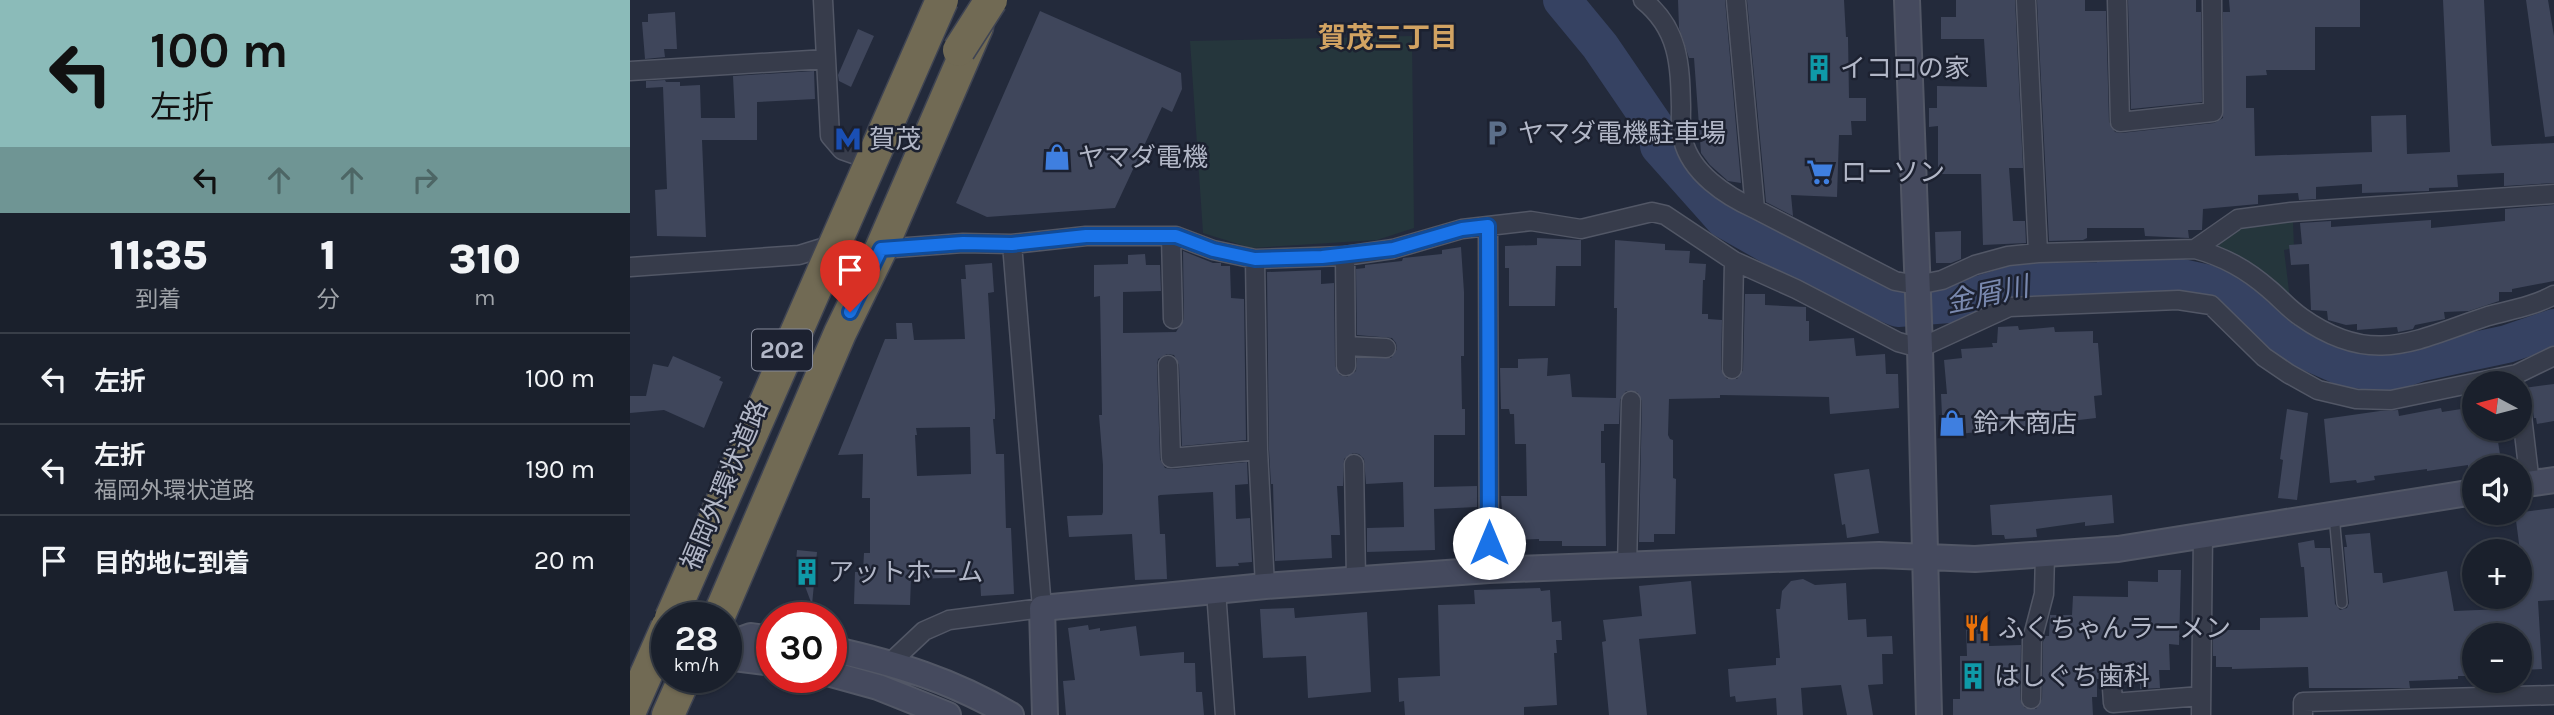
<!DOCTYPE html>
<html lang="ja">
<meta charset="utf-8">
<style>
:root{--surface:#1a202c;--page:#272d38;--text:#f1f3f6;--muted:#9fa3a9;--line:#383e48}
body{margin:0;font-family:Karla,"Noto Sans JP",sans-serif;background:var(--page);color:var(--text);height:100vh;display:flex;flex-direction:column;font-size:26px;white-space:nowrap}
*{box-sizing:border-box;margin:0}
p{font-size:23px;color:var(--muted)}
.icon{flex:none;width:38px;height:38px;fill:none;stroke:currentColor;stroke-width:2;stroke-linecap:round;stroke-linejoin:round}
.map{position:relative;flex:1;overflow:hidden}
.drawer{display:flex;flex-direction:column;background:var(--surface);width:630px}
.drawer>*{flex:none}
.top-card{background:#8bbbb9;color:#111;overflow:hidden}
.needle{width:46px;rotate:277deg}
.controls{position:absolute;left:1832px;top:371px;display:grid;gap:14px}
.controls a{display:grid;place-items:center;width:70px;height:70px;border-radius:50%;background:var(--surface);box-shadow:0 2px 5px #0004,0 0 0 2px var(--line);font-size:35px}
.speed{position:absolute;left:21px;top:602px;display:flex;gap:14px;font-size:35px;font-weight:700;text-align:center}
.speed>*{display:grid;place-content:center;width:91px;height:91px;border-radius:50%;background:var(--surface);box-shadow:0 2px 5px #0004,0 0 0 2px var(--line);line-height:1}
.speed small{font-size:18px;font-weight:400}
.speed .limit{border:10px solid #d22;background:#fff;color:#111}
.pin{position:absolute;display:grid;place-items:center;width:60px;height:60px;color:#fff;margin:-72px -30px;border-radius:50% 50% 50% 0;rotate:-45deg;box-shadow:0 0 7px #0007}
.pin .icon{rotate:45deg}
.me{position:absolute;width:77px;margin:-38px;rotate:0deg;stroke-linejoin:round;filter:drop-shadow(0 0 5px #0008)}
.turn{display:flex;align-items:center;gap:24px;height:147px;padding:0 35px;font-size:32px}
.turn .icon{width:91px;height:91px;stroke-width:2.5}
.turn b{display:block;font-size:49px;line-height:60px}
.lanes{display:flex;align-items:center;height:66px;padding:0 35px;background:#0003;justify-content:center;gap:35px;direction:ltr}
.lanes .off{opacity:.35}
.eta{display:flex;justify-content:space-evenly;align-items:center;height:119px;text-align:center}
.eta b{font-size:42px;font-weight:800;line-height:49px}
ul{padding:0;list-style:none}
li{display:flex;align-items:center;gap:21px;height:91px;padding:0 35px;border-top:2px solid var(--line)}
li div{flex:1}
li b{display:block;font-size:26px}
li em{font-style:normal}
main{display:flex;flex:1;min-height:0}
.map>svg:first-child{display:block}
.green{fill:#25363c}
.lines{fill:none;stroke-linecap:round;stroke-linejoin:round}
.river{stroke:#364262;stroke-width:38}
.building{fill:#3f465b;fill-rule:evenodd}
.lane-casing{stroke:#525766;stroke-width:12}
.street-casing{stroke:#525766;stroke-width:21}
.secondary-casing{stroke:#525766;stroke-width:28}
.highway-casing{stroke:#3f4453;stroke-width:35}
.lane{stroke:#373c4b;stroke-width:9}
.street{stroke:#373c4b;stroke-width:18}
.secondary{stroke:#454a5e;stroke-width:24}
.highway{stroke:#716a54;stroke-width:32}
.highway-bridge-casing{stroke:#3f4453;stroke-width:35;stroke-linecap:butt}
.highway-bridge{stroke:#716a54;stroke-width:32}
.route-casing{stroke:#114b97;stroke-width:18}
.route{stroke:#1a73e8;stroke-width:12}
.labels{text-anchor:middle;stroke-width:5;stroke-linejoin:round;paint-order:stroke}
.shield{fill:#1c2130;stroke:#858a9a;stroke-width:2}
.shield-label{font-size:24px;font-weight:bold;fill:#b2b7c7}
.poi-label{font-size:26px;fill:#b2b7c7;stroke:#1c2130;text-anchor:start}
.street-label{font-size:26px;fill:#b2b7c7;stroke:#1c2130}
.neighbourhood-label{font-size:28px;font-weight:bold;fill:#d2a362;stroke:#1c2130}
.water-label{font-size:28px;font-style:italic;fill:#7a89af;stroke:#1c2130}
</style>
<main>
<section class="drawer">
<div class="top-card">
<div class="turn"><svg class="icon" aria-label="left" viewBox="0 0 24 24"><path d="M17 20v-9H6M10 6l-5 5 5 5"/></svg><div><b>100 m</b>左折</div></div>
<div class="lanes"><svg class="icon" aria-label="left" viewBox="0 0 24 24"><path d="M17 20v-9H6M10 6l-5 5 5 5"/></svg><svg class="icon off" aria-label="ahead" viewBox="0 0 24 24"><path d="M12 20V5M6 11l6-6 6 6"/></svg><svg class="icon off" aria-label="ahead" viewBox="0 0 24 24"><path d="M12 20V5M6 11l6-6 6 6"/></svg><svg class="icon off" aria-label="right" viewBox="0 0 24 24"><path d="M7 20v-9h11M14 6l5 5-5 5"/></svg></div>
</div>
<div class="eta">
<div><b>11:35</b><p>到着</p></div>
<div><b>1</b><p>分</p></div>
<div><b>310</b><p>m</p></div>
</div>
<ul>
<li><svg class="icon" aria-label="left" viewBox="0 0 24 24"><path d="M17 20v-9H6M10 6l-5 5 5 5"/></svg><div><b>左折</b></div><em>100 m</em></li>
<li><svg class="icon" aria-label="left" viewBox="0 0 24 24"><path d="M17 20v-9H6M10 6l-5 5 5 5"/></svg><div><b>左折</b><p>福岡外環状道路</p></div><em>190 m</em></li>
<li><svg class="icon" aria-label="arrive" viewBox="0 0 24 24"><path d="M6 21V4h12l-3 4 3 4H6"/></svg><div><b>目的地に到着</b></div><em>20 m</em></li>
</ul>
</section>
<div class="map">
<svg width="1924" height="715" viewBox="0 0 1924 715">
<rect width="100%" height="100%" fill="#232a3b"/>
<path class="green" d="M782,36l2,192 -37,12 -126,8 -48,-15 -13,-192z
M1663,222l1,26 -10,2 6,49 -70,-49 -2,-4 16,-17z"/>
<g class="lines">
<path class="river" d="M932,0l38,46 58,85 1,15 65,73 113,64 61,25 51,-4 73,-22 77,-1 37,-4 37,-1 50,11 59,53 63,28 45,5 28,-10 89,-19 47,-16"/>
</g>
<path class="building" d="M1048,0h47l16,183 -13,-2 -18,-16 -9,-12 -7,-95h-5l-10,-30z
M1117,0h97l2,37h2l1,61h17v23h-15l1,14h-13l-2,62 -46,-2 2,21 -27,-14z
M1326,0h59l8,168h-14l4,53h12l1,22 -43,2 -2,-71h-43v-48l-9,1v-19h8v-22l50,1 -3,-48h-43v-22h15z
M1407,0h48v11h21l3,111 6,10 6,1 93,-10 9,-5v-106h7l-1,-12h131v27h-45v43h-49l1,5 -21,1v32h8l1,48 117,-4 -1,-36 35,-1 1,39 43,-2 -7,-152h41l7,143 1,3 62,-3v40l-50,3v-13l-47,2 1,12 -29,1v3l-67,2v-9l-46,3v12l-17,1 -1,-7 -40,2v9l-55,5 -1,21h-14l1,8 -44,-2 -1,-8h-57v10l-4,2 -34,1z
M1498,0h68v12h5l1,90 -71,7z
M1896,0h22l6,36v100l-9,1z
M410,11l141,62 1,16 -10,23 -10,-5 -47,101 -128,9 -31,-14z
M45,12l2,37h-13l1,8 -20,2 -3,-37h6v-8z
M228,29l16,7 -23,51 -12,-6 -1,-6z
M184,71l1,28 -58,3v38h-55l4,97 -49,-1 -2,-46 12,-1 -4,-102 -17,1v-7l19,-1 1,2h14v4l20,-1 1,33h34l-2,-42z
M1924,205v76l-42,8v3h-13v9l-30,10 -25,1 1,7 -30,6 -2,4 -15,3 -1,-5 -40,3v-6l-11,1 -18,-5 -1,-9 -16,-1 -2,-46 -18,1 -2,-20 13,-1 -2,-21 31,-2v6l100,-7v8l74,-7v-12z
M1331,231v28l-10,4h-15l-1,-31z
M907,238l44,2v26h-25l-1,40h-46v-38h-4v-22l32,-1z
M985,240l50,4v6l25,1 -1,12 17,1 -1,16h-2l-1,34h6v5l14,1 -1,49 6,10h10l6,-9 2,-76h20v11l41,2v14h3v20l45,-3 2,18 29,-2 1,20h12l1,34 -69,6 -1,-17 -109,-2v3l-51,1 -1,36 2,4 3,1v38l3,1 -1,55h-21v8h-15l3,-141 -5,-9 -11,-1 -6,9 -1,24h-15v7h-3v32h4l1,83h-44v-5h-23v-2l-35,1 -3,-44h26l-1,-52h-11l-1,-30h-4l-1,-5h-8l-1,-41h18v-9l30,-1 -1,18 23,-2 2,23 44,1 1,-90h-3z
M831,247l3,45v64h-3l1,53h3v26h-31v52l43,-1v21l-43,2 1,41 -68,2v-24l37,-1 -1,-45 -37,2 -2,-25 -5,-5 -6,-1 -9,6 -1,27h-6l3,49h-9l1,23 -57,3 -2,-77h-2l-2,-34 -2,-178 54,-2v14l13,-1 1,83 5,9 7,2 9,-6 1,-13h34l6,-9 -1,-6 -4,-5 -35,-3 -1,-66 9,-1v-3l37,-4 1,-3 39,-4v-4z
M553,251l30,12h8v3h9l1,32 13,1 2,141 -64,6 -3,-81 -5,-10 -7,-1 -9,5 -1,6 3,94 5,9 7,1 75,-7 1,22 -13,1 1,34 14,-1 2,44 -14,1 1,3 -23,1 -3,-75 -53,3 -2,1 2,38h5l2,45 -32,1 -3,-46 -63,3 -2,-21 35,-1 1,-3v-47l-4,-50h3l-2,-119 -6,1v-32l34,-1v-9l17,-1 1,11h14l1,26 -38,1v41l53,-1 8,-13z
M362,263l2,29 -6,1 7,116v10h-2l3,35h8l2,74h5l3,66 -33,2 -1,-19 -69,2 -1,26 -56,-1 1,-32h8l1,-19h6v-55h-8l1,-44 -25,1 47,-116h12l-1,-16h16l2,17 51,-1 -4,-60h5l-1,-14zM340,427l1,47 -54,2 -2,-41h2l-1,-7z
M1388,326l1,4 35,-3 1,5 38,-1v12h5l4,52 -8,1 2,22 -153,18 -2,-42h6l-3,-34 18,-2 -1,-9 32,-2 -1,-4h5l1,-16z
M43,356l48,21 -2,3 4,2 -19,46 -40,-18 -34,3v-17h16l7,-32 15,3z
M1924,384v37l-17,3 -1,-6h-2l-3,-21 -7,-9z
M1844,407v22h22l6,38 -34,1v-3l-41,6v-2l-53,7 1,4 -18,3 -1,-3 -26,3 -6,-64 56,-8 18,-1 1,6 42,-8 1,4z
M1657,409l21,4 -11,87 -19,-2 5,-38 -3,-1z
M1239,469l10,64 -32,5 -2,-14 -3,1 -8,-51z
M1482,495l2,28 -29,3v-4l-49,7 1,8 -32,2 -1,-4h-12l-2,-30z
M1924,508v92l-16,1 4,68 -19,1 -2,-35h-47v41h-16v3l-49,2 1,7h-101l-1,-21 -76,2v-2h-16v-11h-3v-20h5v-6h42v-12l48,-1 -4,-50h-3l-3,-24 16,-3 1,8h15l5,56 5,6 7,-2 2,-5 -5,-56h3l-2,-12 25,-2 4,40h8l1,10 64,-12 7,40 50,-2 -1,-12h17v-46l-5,-38z
M167,550l20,2 -5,53 -16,-43z
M1528,570h23l-2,75 -10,-1 1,26h-11l1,18 -20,1v-5h-8v-6l-35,1v18h-5l1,18h-140v-16h7v-43h7l-1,-30h23v20l32,-1 -1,54 5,9 11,1 6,-10 1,-57 2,-6h4l1,-21h22l1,-19 55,1v-16l30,1z
M1173,579l12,6 31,-2 2,37 18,-1 1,18 25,-1 1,18h-11l1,30 -15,1 5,30h-26l-6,-30 -40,3 2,27h-26l-1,-17 -40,4 -1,-6 -5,1 -2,-28 48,-4v-7h4l-4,-49h4l2,-18 9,-10z
M1061,581l5,53 -57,5 8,76h-38l-7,-73 4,-1 -3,-21 39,-4 -3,-30z
M910,588l1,3 9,-1 2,32 9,-1 1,19h-6l1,13h-3l3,52 -33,2v8h-119l-1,-14 -5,1 -1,-24 42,-2 -2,-71 37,-1 -1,-14z
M664,608l1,10 72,-6 4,80 -63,6 -2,-42 -43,2 -3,-49z
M458,625l1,5 11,-2v3l36,-5 4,30 44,-4v11h11l1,29h6l2,23h-138l-3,-34 12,-1 -7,-52z"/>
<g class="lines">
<defs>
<path id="lane" d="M1704,515l8,88"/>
<path id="street" d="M193,0l7,136 12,14 23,8
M1013,0c36,29 37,64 38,107 0,11 -1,23 2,33 8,33 43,56 72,69
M1106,0l19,209 140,72 22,4 25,-5 33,-15 33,-9 30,-3 157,-4c29,8 51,20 74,40 11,9 20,20 32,28 72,51 114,23 187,-1 22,-6 46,-10 66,-21
M1396,0l12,253
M1487,0l3,122 93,-10 -1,-112
M0,71l196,-12
M858,226l1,344
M541,236l2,83
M251,249l82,-6 49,1 74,-8h90l37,14 42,9 90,-3 48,-7 69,-20 26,-3 43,-5 50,8 71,-17 13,3 69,46 62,28 102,53 22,6 89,-41 169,-7 33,5 53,52 25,17 29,16 38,9 35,1 126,-26 37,-18
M1565,249l43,-30 53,-7 263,-18
M715,256l1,110
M625,259l3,191 7,136
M0,267l169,-12 26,-8
M716,346l40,2
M538,365l3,93 87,-8
M1102,369l2,-108
M1890,399l10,85
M724,464l2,115
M997,566l4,-165
M586,591l9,124
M261,662l33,-31 25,-11 93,-12 -30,-364
M1482,688l1,15 88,-7
M1401,699l1,-59 12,-46 1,-40
M1571,715l2,-181
M1673,715v-13l251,-7"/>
<path id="secondary" d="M1277,0l13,348 9,367
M1890,485l34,-5
M96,645l25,-9 21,3
M201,649c67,15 120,31 180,66
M96,657l46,6
M201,674l47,13 70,28
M415,715l-3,-107 223,-22 224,-16 390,-15 96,4 143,-10 356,-57"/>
<path id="highway" d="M88,618l122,-285 41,-84 96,-222
M38,715l17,-38"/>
</defs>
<use href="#lane" class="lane-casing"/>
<use href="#street" class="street-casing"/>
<use href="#secondary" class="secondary-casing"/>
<use href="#highway" class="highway-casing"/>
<use href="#lane" class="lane"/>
<use href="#street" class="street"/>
<use href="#secondary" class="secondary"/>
<use href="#highway" class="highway"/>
<defs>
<path id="highway-bridge" d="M329,50l32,-50
M41,618l271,-618
M0,711l37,-84"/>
</defs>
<use href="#highway-bridge" class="highway-bridge-casing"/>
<use href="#highway-bridge" class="highway-bridge"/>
</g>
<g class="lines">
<defs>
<path id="route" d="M220,312l31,-63 82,-6 49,1 74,-8h90l37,14 42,9 67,-2 71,-8 69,-20 26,-3 1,317"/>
</defs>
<use href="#route" class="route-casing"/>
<use href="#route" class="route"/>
</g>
<defs>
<symbol id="building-bare" viewBox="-9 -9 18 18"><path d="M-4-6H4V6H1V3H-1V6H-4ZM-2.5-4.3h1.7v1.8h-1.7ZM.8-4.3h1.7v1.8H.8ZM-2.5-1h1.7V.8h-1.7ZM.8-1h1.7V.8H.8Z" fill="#0f9aa8" stroke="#1c2130" stroke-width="2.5" paint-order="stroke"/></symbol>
<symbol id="parking-bare" viewBox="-9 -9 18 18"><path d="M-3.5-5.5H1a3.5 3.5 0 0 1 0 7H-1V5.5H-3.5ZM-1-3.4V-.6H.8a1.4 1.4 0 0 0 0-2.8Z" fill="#5c6f8a" stroke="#1c2130" stroke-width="2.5" paint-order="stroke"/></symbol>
<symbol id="metro-bare" viewBox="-9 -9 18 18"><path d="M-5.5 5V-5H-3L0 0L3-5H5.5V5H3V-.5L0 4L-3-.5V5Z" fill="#1a4fb4" stroke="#1c2130" stroke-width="2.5" paint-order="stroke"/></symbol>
<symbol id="shop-bare" viewBox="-9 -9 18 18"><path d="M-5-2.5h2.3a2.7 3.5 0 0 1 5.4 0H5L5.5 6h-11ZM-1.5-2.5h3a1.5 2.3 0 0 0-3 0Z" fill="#3f7fe0" stroke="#1c2130" stroke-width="2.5" paint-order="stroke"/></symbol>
<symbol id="supermarket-bare" viewBox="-9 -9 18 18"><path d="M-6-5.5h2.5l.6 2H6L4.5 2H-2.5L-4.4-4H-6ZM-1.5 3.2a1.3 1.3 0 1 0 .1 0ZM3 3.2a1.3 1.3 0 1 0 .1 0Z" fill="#3f7fe0" stroke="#1c2130" stroke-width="2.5" paint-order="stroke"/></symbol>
<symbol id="restaurant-bare" viewBox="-9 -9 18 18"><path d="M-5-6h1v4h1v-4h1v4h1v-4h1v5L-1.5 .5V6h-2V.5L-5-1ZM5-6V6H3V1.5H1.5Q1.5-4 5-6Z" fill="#e8710a" stroke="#1c2130" stroke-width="2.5" paint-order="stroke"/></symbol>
</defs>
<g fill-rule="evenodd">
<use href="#building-bare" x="1170" y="49" width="38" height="38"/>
<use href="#parking-bare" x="848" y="114" width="38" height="38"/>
<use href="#metro-bare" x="199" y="120" width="38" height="38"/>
<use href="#shop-bare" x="408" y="138" width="38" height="38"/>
<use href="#supermarket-bare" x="1171" y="153" width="38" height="38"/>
<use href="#shop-bare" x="1303" y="404" width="38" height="38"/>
<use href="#building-bare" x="158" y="553" width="38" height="38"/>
<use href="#restaurant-bare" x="1328" y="609" width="38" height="38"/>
<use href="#building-bare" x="1324" y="657" width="38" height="38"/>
</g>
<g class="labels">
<rect class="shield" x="122" y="329.5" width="60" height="41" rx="5"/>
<g class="shield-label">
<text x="152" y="358">202</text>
</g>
<g class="poi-label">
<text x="1210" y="77">イコロの家</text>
<text x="888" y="142">ヤマダ電機駐車場</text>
<text x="239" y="148">賀茂</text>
<text x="448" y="166">ヤマダ電機</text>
<text x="1211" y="181">ローソン</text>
<text x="1343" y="432">鈴木商店</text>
<text x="198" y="581">アットホーム</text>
<text x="1368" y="637">ふくちゃんラーメン</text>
<text x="1364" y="685">はしぐち歯科</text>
</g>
<g class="street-label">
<text transform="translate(94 485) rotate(-67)" y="9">福岡外環状道路</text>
</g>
<g class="neighbourhood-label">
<text x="758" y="47">賀茂三丁目</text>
</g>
<g class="water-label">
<text transform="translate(1357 294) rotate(-12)" y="10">金屑川</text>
</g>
</g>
</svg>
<div class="controls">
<a><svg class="needle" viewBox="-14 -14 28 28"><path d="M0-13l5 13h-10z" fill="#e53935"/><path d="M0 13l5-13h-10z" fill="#9fa3a9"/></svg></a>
<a><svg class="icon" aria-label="sound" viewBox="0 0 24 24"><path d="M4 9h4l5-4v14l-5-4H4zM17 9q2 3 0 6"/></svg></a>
<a>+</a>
<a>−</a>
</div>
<div class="speed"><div>28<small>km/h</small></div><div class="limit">30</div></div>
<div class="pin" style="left:220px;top:312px;background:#d93025"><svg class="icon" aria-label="arrive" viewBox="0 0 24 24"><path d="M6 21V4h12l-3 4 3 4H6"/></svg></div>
<svg class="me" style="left:859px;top:543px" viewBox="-20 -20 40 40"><circle r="19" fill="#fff"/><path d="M0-13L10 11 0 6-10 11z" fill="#1a73e8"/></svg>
</div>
</main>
